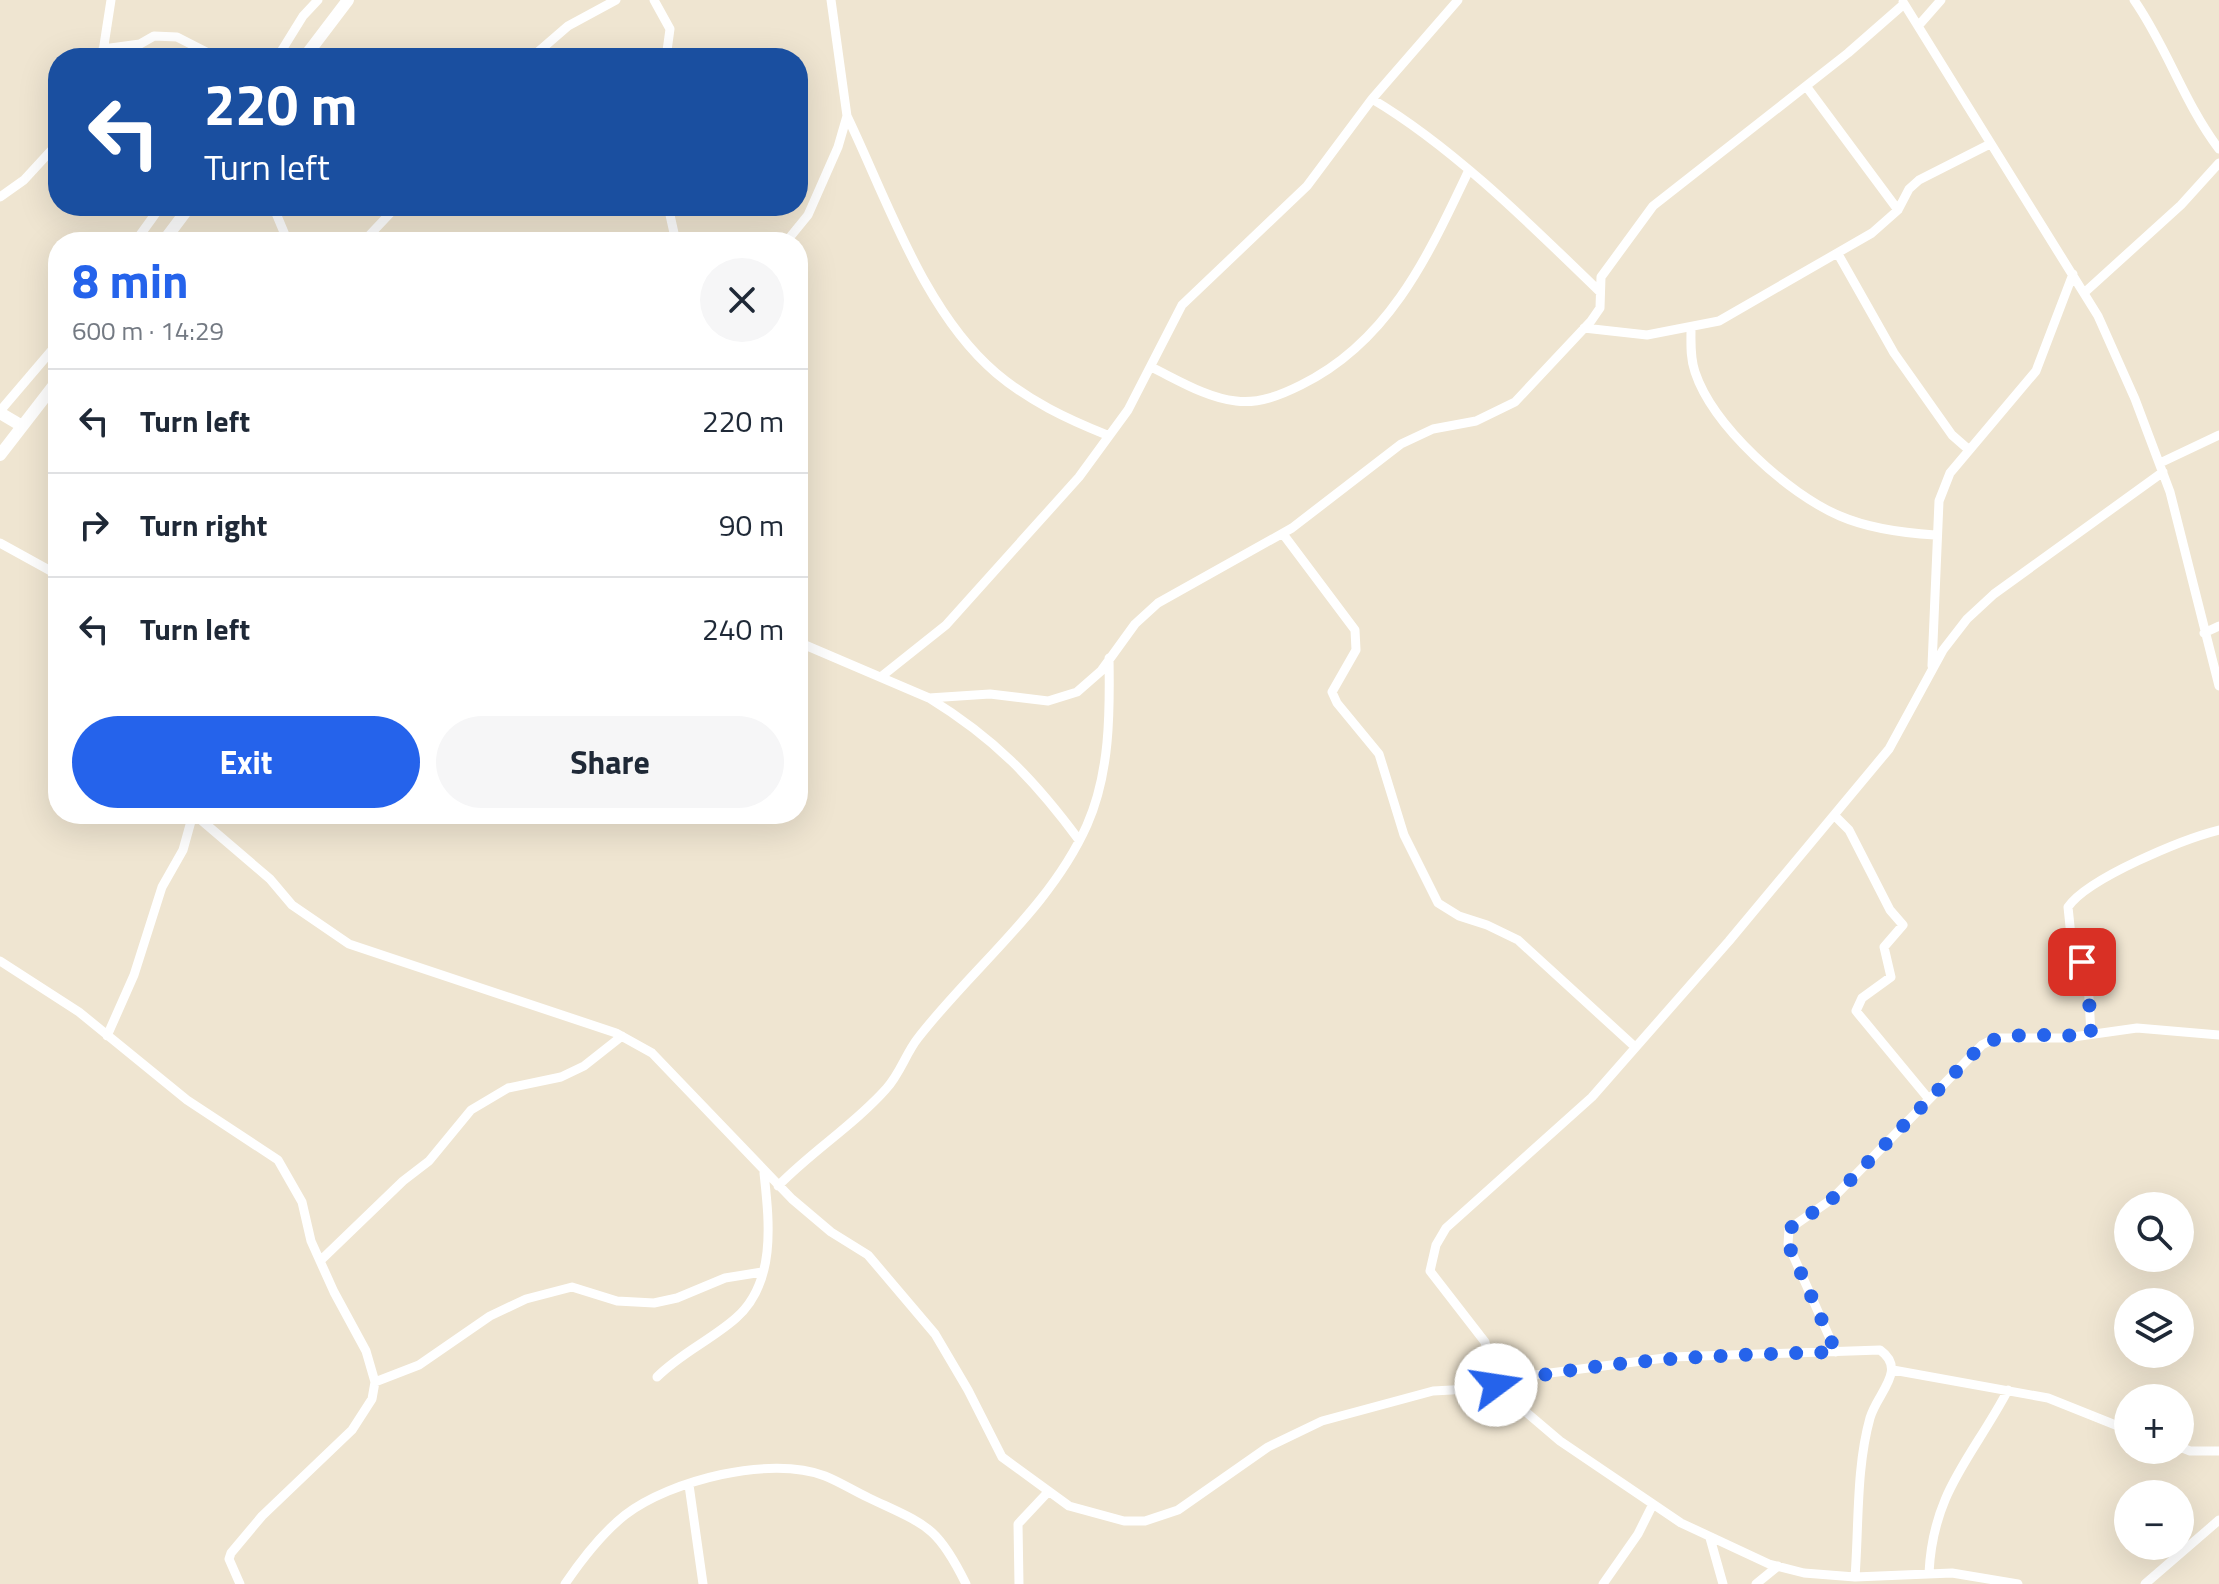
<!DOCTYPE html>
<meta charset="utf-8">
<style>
:root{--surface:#fff;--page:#f6f6f7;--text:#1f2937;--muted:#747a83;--line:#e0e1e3;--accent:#2563eb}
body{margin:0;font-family:"Titillium Web",sans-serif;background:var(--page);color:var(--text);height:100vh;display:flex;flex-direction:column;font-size:30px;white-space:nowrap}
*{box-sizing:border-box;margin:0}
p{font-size:26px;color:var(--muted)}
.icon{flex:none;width:44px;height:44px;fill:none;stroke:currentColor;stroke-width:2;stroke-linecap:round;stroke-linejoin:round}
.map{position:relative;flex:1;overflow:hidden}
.panel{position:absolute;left:48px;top:232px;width:760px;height:592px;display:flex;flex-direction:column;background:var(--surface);border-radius:32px;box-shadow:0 8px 32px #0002}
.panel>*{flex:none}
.hud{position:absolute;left:48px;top:48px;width:760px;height:168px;border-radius:32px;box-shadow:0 8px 32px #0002;background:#1a4fa0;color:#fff;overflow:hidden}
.buttons{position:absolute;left:2114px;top:1192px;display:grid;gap:16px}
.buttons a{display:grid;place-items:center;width:80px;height:80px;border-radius:50%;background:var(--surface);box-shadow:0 8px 32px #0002;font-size:40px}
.pin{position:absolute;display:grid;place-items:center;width:68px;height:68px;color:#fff;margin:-34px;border-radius:16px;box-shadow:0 4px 12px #0006}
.me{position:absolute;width:88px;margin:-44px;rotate:76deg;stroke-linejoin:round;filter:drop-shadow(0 0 6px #0008)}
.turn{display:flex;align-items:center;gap:28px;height:168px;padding:0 24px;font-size:36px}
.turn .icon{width:104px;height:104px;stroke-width:2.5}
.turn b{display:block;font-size:56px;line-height:68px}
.round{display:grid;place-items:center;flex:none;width:84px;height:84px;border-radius:42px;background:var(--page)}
.summary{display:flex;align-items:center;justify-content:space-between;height:136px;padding:0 24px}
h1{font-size:48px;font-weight:700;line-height:60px;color:var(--accent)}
.cta{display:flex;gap:16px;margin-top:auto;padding:16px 24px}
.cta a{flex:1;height:92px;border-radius:48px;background:var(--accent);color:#fff;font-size:32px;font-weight:700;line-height:92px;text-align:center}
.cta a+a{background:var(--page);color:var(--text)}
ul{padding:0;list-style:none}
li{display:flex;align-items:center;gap:24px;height:104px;padding:0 24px;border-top:2px solid var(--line)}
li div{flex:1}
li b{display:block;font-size:30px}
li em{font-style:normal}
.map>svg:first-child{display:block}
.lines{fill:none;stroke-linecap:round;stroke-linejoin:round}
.street{stroke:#fff;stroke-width:9}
.secondary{stroke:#fff;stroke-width:12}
.route{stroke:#2563eb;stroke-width:14;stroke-dasharray:0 25.2}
</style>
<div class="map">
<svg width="2219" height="1584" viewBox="0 0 2219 1584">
<rect width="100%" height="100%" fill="#efe5d1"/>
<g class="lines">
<path class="street" d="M654,0l16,29 -4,29
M2134,0c33,47 50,103 85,149
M1903,2l195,314 37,83 35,93 49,194
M1919,25l22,-25
M103,49l37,-5 14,-8 23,1 41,21
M102,58l9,-58
M277,58l26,-42 15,-16
M531,58l37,-32 48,-26
M1806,86l92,124
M1372,99c81,48 159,126 228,193
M847,116c40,83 77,196 149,257 33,28 71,46 111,62
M0,197l24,-17 34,-37
M273,206l15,36
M668,206l8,36
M135,242l26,-36
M363,242l34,-36
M786,242l22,-27 30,-68 9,-31 -16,-116
M1838,254l56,99 58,82 16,14
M2084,293l97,-88 38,-42
M1584,328l63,7 72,-14 153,-88 26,-23 11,-21 10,-9 71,-36
M1691,329c0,14 -1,29 4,43 18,54 93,122 145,144 30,13 63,17 95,19
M1151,367c27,13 56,31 85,34 23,3 45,-6 65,-16 88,-43 127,-129 167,-213
M0,411l58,-68
M2160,463l59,-28
M1283,534l72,96 1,20 -24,42 5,11 42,51 25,81 34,68 21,13 28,9 31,15 116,106
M0,543l58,32
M2204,633l15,-7
M798,642l131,56 61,-4 58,7 29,-9 24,-21 34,-47 23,-21 134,-75 109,-84 32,-15 43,-8 39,-19 76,-81 9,-13 1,-31 52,-71 195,-153 56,-49
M1932,666l7,-165 11,-28 86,-102 37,-97
M882,676l64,-51 133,-148 49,-67 54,-105 125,-119 65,-87 86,-99
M929,698c65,40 105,81 150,142
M194,814l76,65 22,26 57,39 267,89 36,20 140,146 39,33 37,23 67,79 33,56 34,67 67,49 55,15h21l33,-11 90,-63 54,-26 111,-30 37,-2 25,6 25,12 40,34 121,82 88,41 35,9 51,4 97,-4 66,11
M1834,815l15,15 41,80 13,15 -19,22 7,30 -29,21 -6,13 72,87
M0,961l79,51 108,88 91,60 24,42 9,39 23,51 32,59 9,31 -3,17 -20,31 -90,86 -31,37 -2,6 11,25
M2091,1034l-3,-53 -17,-45 -3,-29c20,-29 115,-68 151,-77
M107,1036l27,-61 28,-88 21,-37 10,-36
M778,1186c34,-35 76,-61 108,-97 14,-15 20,-36 32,-51 55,-71 132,-130 169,-213 23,-52 23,-112 22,-167
M320,1261l83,-80 26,-20 42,-51 37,-22 53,-11 23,-11 38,-30
M1836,1352l-48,-108 1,-15 43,-30 150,-154 13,-7h71l71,-10 82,7
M1893,1370l155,28 80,32
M657,1377c24,-24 54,-37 79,-59 41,-36 33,-98 28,-145
M375,1382l44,-17 71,-49 36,-17 46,-12 45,14 37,2 23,-5 48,-20 37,-6
M1496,1385l39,-10 137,-18 208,-7c28,20 -3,43 -10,68 -14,50 -11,107 -15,159
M1498,1396l-13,-54 -55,-71 6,-26 10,-17 146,-131 137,-156 160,-192 54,-99 24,-31 27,-25 169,-122
M2180,1447l10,4h29
M689,1485l14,99
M1710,1538l13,46
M1929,1573c4,-82 43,-115 79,-183
M565,1584c17,-25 36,-50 60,-69 46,-35 145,-60 200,-39 15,6 29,15 44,22 57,27 68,27 97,86
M1019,1584l-1,-60 30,-32
M1603,1584l35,-50 15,-30
M1756,1584l22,-18
M2145,1584l74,-64"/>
<path class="secondary" d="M304,58l44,-58
M163,242l27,-36
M0,413l22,13
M0,455l58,-75"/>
</g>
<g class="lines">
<path class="route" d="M1496,1385c112,-27 226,-30 340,-33l-48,-108 1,-15 43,-30 150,-154c30,-17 75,-6 109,-11l-3,-53 -6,-19"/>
</g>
</svg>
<div class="buttons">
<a><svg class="icon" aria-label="search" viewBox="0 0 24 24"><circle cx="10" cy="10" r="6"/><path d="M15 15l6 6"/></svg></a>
<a><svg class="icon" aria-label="layers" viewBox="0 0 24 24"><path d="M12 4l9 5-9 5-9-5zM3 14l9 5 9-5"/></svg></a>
<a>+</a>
<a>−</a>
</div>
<div class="pin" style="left:2082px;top:962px;background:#d93025"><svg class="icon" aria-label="arrive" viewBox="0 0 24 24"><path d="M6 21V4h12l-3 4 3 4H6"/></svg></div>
<svg class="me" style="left:1496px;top:1385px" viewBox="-20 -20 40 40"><circle r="19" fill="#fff"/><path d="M0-13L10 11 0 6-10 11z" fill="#2563eb"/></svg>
<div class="hud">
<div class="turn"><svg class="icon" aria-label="left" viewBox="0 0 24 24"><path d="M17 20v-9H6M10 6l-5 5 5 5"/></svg><div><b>220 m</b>Turn left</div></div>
</div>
<section class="panel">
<div class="summary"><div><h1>8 min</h1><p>600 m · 14:29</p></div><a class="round"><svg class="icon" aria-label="close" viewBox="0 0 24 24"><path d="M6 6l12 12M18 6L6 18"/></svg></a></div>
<ul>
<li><svg class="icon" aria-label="left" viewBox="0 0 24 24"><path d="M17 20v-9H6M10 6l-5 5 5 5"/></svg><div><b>Turn left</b></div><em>220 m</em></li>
<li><svg class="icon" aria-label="right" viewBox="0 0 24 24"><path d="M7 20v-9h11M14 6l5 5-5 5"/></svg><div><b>Turn right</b></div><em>90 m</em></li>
<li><svg class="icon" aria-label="left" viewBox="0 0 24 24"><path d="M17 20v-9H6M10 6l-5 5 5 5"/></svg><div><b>Turn left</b></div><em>240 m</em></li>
</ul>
<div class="cta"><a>Exit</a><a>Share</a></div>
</section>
</div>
